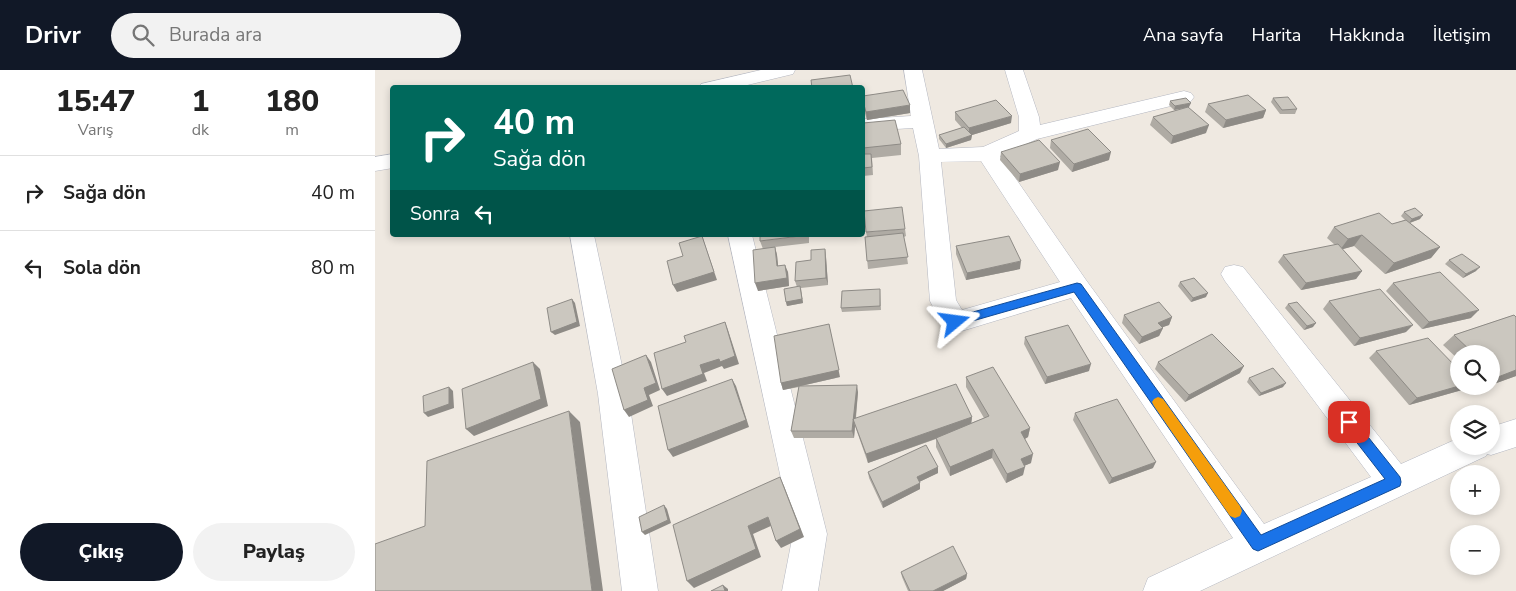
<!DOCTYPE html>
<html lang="tr">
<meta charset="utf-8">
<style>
:root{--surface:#fff;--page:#f2f2f2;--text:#222;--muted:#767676;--line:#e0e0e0;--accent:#111827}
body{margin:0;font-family:"Nunito Sans",sans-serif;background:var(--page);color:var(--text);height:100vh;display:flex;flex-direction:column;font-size:19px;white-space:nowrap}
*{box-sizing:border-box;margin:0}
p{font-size:16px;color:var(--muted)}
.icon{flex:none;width:28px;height:28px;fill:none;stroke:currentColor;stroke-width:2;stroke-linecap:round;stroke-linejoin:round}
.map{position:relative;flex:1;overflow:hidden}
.drawer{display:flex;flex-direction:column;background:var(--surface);width:375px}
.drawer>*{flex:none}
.banner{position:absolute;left:15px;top:15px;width:475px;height:152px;border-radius:5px;box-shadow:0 2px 8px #0003;background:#00695c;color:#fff;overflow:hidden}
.buttons{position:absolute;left:1075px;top:275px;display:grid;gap:10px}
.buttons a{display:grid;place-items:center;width:50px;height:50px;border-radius:50%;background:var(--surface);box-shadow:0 2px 8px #0003;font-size:25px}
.pin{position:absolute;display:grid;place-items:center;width:42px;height:42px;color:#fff;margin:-21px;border-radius:10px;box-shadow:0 2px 8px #0006}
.me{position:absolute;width:55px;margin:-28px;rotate:74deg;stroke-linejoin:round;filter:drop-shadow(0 0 4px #0008)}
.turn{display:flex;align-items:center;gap:18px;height:105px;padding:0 20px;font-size:22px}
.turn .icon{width:65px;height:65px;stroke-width:2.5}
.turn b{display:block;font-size:35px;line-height:42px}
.then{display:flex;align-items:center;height:48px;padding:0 20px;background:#0003;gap:10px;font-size:19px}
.eta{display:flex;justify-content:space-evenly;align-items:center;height:85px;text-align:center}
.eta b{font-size:30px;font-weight:800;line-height:35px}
.primary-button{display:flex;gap:10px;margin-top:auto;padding:10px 20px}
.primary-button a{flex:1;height:58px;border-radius:30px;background:var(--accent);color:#fff;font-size:20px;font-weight:800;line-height:58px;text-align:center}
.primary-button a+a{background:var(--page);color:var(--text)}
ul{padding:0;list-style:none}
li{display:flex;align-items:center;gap:15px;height:75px;padding:0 20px;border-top:1px solid var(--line)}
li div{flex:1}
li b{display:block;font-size:19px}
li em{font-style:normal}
header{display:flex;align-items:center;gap:30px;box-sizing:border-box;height:70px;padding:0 25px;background:var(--accent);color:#fff}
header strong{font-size:24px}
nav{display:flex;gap:28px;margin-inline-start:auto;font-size:18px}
.search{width:350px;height:45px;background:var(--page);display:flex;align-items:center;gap:12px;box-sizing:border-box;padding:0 18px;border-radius:28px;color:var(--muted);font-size:19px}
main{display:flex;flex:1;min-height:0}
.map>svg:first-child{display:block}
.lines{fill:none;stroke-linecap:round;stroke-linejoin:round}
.minor-casing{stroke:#b4b7c1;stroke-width:1}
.minor{fill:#fff;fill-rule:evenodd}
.wall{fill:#afaba4}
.shaded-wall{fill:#8e8b86}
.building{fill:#cbc7bf;stroke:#8e8b86}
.route{fill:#1a73e8;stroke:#114b97}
.slow{fill:#f59e0b}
</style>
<header>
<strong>Drivr</strong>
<div class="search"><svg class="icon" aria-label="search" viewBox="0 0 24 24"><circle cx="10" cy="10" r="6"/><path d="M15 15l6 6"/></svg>Burada ara</div>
<nav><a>Ana sayfa</a><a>Harita</a><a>Hakkında</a><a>İletişim</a></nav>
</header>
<main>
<section class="drawer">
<div class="eta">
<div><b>15:47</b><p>Varış</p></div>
<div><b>1</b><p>dk</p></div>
<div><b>180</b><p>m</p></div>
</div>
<ul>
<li><svg class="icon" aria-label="right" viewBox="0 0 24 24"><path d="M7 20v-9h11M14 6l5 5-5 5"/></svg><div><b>Sağa dön</b></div><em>40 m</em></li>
<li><svg class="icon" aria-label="left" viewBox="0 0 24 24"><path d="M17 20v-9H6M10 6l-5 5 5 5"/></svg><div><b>Sola dön</b></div><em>80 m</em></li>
</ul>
<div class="primary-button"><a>Çıkış</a><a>Paylaş</a></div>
</section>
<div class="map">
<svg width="1141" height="521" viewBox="0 0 1141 521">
<rect width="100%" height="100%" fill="#efe9e1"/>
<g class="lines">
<defs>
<path id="minor" d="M386,0h34l-2,4 -58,14h-36l2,-4z
M529,0h18l17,79 44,-2 36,-16v-14l-14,-47h18l16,47 1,8 144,-34 7,2 3,4 -3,4 -154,38 -37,17 86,124 178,244 107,-47 -146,-196 -4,-7 4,-7 9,-2 9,2 158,197 58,-26v8h32v-19l25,-8v28l-25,8 -4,-1 -1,2 -286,135h-57l5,-13 85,-40 -162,-240 -116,35 -10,-3 -15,-29 -11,-145 -6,-28 -50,3v-12l48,-3zM606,91l79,121 -98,28 -6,-10 -15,-138z
M18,84v14l-18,3v-14z
M195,165h24l34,159 30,197h-36l-24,-197z
M353,165h24l75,299 -9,57h-36l11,-57z"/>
</defs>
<use href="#minor" class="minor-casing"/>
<use href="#minor" class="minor"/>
</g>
<path class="wall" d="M488,26l47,17 -43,7 -4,-14z
M898,28l24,11 -2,5h-15l-9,-12z
M795,31l19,6h-1l18,26 -35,11 -21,-19 3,-8 33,-9 -12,2 -5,-5z
M833,34l58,6 -3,8 -40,10 -18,-16z
M580,42l56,11 -39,12 -1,5 -25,8 -7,-9v-4l23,-7 -7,-8z
M488,53l38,21v11l-29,3 1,17 -10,1z
M676,70l58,20 -37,12 -22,-24z
M626,82l57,18 -39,12 -19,-22z
M1029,142l16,7 -10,4 30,24 -9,11 -46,16 -31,-28 -12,3 20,22 -6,8 -55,11 -23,-28 5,-7 52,-10 -8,-7 7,-11 58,-3 13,-4 -4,-4z
M530,159l1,7 -2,1 4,27 -40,5 -3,-32h2l-1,-5z
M434,165v8l-34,4 2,8 1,11 10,6 1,14 -31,5 5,-42 -3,-8z
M581,176l64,23 -54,11 -10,-26z
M450,179l1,8 2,28 -27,3 2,15 -16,3 -1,-4 11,-15 -2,-6 16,-21z
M1074,190l27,11 -13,7 -18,-14z
M805,212l26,15 -15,5 -13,-16z
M1018,213l78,35 -49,11 -36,-38z
M505,219l1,21 -39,2 -1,-4z
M954,231l77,31 -52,14 -31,-37z
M913,234l25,23 -9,3 -19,-22z
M749,245l48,2 -3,8 -7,2 1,1 -4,8 -20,8 -17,-21z
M1139,245l2,2v59l-25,9v-31h-32v6l-16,-15 11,-10z
M650,267l64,34 -44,13 -21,-40z
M1001,281l83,35h7l-4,4 -53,15 -40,-47z
M783,292l82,11 -55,29 -30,-33z
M465,307l-39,9 57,6 -2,26 116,-1 -1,6 13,-5 -18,-31v-10l64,51 -2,9 -3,2 6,24 -7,3 -1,9 -17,8 -14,-25 -42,18 -14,-29v-8l-68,24 -13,-37 -1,12h-60l-3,-7 8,-44 -16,3 -2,-7z
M874,308l34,9 -24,9 -12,-14z
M700,343l78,55 -44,16 -36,-64z
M563,397v6l-19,9 1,7 -37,19 -14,-30 -1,-6z
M526,502l66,2 -1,5 -23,12h-35l-6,-14z"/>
<path class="shaded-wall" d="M816,33l-2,4 -15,3 1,-4z
M535,35v8l-43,7 -1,-8z
M891,40l-3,8 -40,10 3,-8z
M637,46l-1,7 -39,12 -1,5 -25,8v-4l23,-8v-8z
M834,55l-3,8 -35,11 2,-8z
M736,82l-2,8 -37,12 2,-8z
M685,92l-2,8 -39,12 1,-8z
M1048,145l-3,4 -11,4 3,-4z
M987,165l-8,11 -14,4 8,-11z
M327,166l15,44 -40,12 -4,-7z
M400,177l2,8 2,19 -2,-8z
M1065,177l-9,11 -46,16 9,-11z
M450,179l1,8 2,28 -2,-7z
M646,191l-1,8 -54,11 1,-7z
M410,195l3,7 1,14 -31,5 -3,-8z
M1105,197l-4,4 -13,7 3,-4z
M987,201l-6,8 -55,11 5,-7z
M425,216l3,17 -16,3 -1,-4z
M833,223l-2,4 -15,5 2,-4z
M197,229l3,4 5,23 -25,9 -4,-3z
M1104,240l-8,8 -49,11 7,-7z
M797,247l-3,8 -14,5 3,-7z
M350,252l3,8 11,34 -15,5 -2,-3 -18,7 3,8 -40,15 -5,-7 38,-24z
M941,253l-3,4 -9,3 3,-4z
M454,254l11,53 -57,13 -2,-7z
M1038,255l-7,7 -52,14 6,-8z
M788,258l-4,8 -20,8 3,-7z
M271,285l5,7 9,28 -11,5 4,11 -24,11 -5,-7 20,-22z
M158,292l7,7 8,37 -74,30 -8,-7z
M716,294l-2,7 -44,13 2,-7z
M869,296l-4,7 -55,29 4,-7z
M1141,300v6l-25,9v-3l7,-5z
M357,309l4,7 13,41 -76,30 -5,-7z
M911,313l-3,4 -24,9 2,-3z
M482,315l1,7 -3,32 -2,-5z
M1084,316h7l-4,4 -53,15 8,-7z
M74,317l4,4 1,17 -26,9 -4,-4z
M194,341l11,11 23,169h-11z
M597,347l-1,9 -103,37 -2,-9z
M478,349l2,7 -1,12 -2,-7z
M655,358l-2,9 -9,5 2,-10z
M618,379l-1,9 -42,18v-9z
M658,384l-2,9 -12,5 2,-9z
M781,392l-3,6 -44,16 3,-6z
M563,397v6l-21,10v-6z
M650,397l-2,8 -17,8 1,-9z
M405,407l4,9 20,51 -23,11 -5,-7z
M545,413v6l-37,19 -1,-6z
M289,435l3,4 4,14 -26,12 -3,-3z
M393,447l5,8 -20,9 8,23 -67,31 -7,-7 61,-55z
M592,504l-1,5 -23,12h-10z
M348,515l5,4v2h-3z"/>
<path class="building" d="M475,5l3,13h-41l-1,-8z
M528,20l7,15 -44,7 -3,-11v-5z
M873,25l18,15 -40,10 -18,-16z
M913,27l9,12 -15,1 -9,-12z
M811,28l5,5 -16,3 -5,-5z
M621,30l16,16 -43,12 -14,-16z
M813,37l21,18 -36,11 -20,-19z
M520,50l6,24 -38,4v-25z
M589,57l8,8 -26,9 -7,-9z
M713,59l23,23 -37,12 -23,-24z
M664,70l21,22 -40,12 -19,-22z
M488,84h8l1,13 -9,1z
M527,137l3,22 -39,3 -2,-21z
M1040,138l8,7 -11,4 -8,-7z
M1004,143l13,11 14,-4 34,27 -46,16 -32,-28 -14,4 -14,-12z
M528,163l5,24 -41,4 -2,-24z
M385,165h48l-48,6z
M327,166l12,36 -41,13 -6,-24 16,-5 -4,-13z
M634,166l12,25 -54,12 -11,-27z
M963,174l24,27 -56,12 -23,-28z
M400,177l2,19 8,-1 2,13 -32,5 -2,-33z
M450,179l1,29 -31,3 1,-19 15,-2v-10z
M1087,184l18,13 -14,7 -17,-14z
M1065,202l39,38 -50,12 -36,-39z
M819,208l14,15 -15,5 -13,-16z
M425,216l2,13 -16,3 -2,-13z
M505,219v17l-39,2 1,-17z
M1005,219l33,36 -53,13 -31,-37z
M197,229l5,23 -26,10 -4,-24z
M784,232l13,15 -14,6 5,5 -21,9 -18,-22z
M922,232l19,21 -9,3 -19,-22z
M1139,245l2,2v53l-18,7 -7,-7v-16h-17l-20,-19z
M350,252l10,34 -15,6 -1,-3 -19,6 3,9 -41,15 -8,-36 32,-11 -2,-6z
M454,254l10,46 -58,13 -7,-47z
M693,255l23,39 -44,13 -22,-40z
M837,264l32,32 -55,29 -31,-33z
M1053,268l31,32v16l-42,12 -41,-47z
M271,285l10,28 -12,5 4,12 -24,10 -12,-41z
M158,292l8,37 -75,30 -4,-40z
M618,297l37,61 -9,4 12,22 -12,5 4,8 -18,7 -14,-25 -43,18 -14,-29 53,-22 -23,-39z
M898,298l13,15 -25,10 -12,-15z
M357,309l14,41 -78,30 -10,-44z
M581,314l16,33 -106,37 -13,-35z
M482,315l-5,46h-61l8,-45z
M74,317v17l-25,9 -1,-17z
M742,329l39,63 -44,16 -37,-65z
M194,341l23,180h-217v-47l50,-18 2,-65z
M551,375l12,22 -21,10 3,6 -38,19 -14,-30z
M405,407l20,52 -24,12 -8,-24 -20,9 8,23 -69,32 -14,-56z
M289,435l4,15 -26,12 -3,-15z
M578,476l14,28 -34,17h-23l-9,-19z
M348,515l2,6h-14z"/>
<path class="route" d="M702,213l4,1 180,251 124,-56 -41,-53 -1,-4 1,-4 5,-1 4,1 47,59 1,5 -1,4 -142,65 -5,-2 -179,-257 -119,34 -6,-4 6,-5z"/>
<path class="slow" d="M783,327l5,2 77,107 2,5 -2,5 -5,2 -5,-2 -76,-110 -2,-4 2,-3z"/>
</svg>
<div class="buttons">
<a><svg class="icon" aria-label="search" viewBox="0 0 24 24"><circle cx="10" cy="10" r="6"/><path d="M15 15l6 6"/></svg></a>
<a><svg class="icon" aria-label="layers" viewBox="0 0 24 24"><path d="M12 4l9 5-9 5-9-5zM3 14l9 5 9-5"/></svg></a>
<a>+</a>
<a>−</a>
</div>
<div class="pin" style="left:974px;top:352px;background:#d93025"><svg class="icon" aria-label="arrive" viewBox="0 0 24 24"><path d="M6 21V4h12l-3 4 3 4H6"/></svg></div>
<svg class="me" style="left:580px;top:252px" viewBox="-20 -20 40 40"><path d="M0-17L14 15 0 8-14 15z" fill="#1a73e8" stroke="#fff" stroke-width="4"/></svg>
<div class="banner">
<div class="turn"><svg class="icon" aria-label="right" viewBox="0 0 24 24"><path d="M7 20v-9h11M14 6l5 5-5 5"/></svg><div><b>40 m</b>Sağa dön</div></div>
<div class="then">Sonra<svg class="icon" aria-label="left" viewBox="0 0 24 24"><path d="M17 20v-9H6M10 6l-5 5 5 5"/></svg></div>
</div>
</div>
</main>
